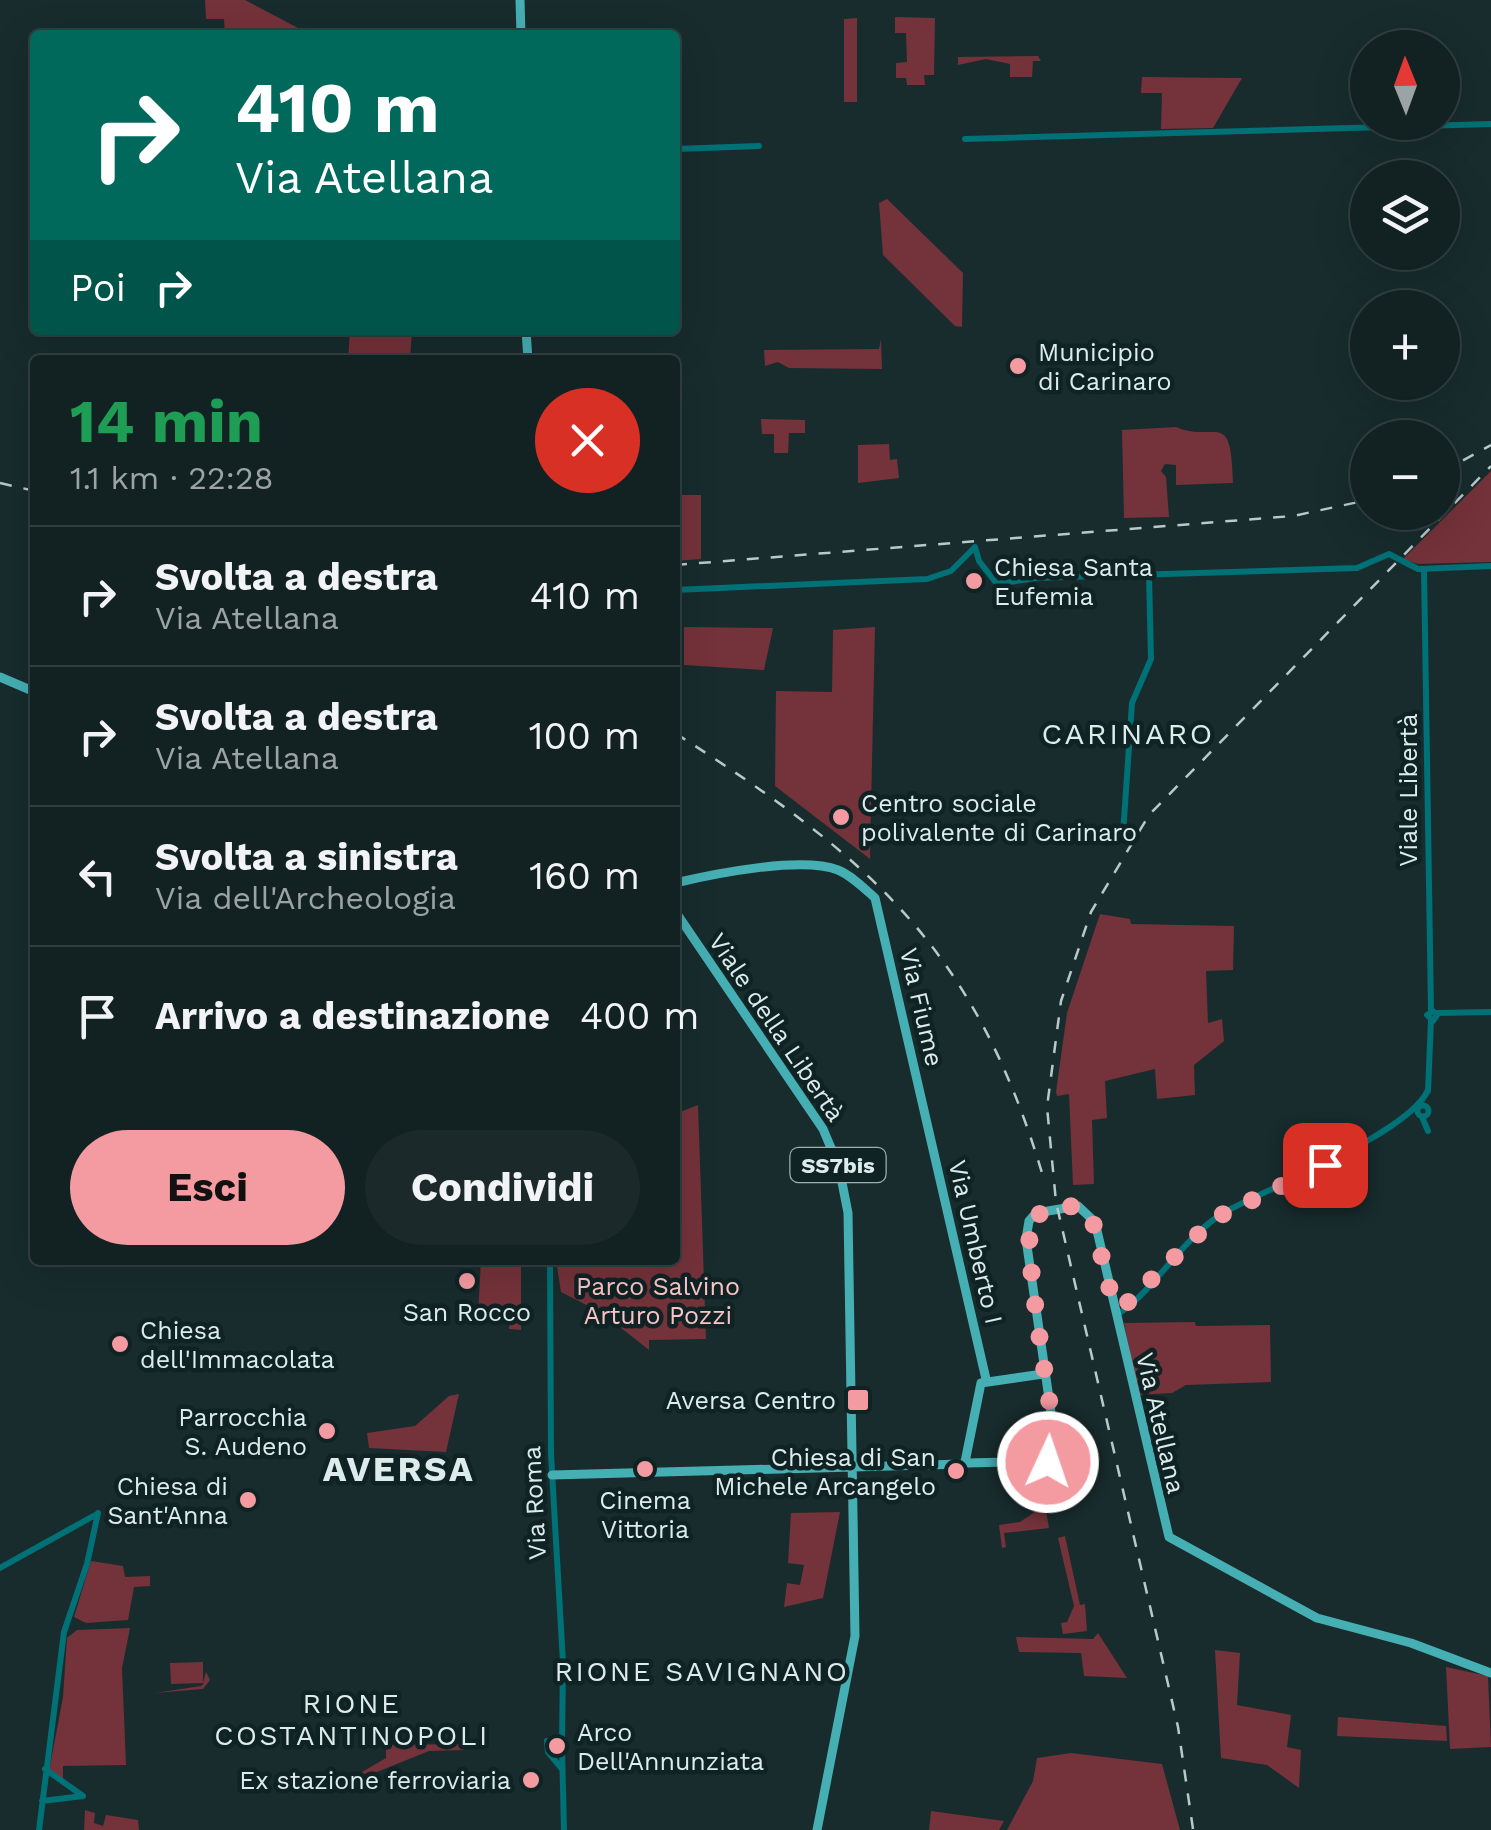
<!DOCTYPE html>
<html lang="it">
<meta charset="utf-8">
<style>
:root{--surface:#122122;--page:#1b292a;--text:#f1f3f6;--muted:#9ca3a5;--line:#313e40;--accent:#f49aa1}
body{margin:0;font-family:"Work Sans",sans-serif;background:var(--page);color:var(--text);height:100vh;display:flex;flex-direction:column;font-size:38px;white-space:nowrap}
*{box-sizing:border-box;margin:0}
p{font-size:32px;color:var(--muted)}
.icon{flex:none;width:55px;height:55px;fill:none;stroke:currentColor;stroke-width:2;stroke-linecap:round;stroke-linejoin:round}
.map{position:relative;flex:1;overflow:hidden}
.drawer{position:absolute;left:30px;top:355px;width:650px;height:910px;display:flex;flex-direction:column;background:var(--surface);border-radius:10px;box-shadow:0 10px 40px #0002,0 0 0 2px var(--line)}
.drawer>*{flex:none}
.banner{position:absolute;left:30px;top:30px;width:650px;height:305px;border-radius:10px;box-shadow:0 10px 40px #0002,0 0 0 2px var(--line);background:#00695c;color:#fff;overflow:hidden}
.needle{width:65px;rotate:359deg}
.controls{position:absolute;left:1350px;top:30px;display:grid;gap:20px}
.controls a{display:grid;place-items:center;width:110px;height:110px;border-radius:50%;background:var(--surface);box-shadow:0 10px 40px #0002,0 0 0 2px var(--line);font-size:50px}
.pin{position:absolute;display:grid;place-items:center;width:85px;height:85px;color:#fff;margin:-42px;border-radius:20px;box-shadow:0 5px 15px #0006}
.me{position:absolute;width:110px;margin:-55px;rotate:3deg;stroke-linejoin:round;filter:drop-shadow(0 0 8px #0008)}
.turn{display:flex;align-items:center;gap:35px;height:210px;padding:0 40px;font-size:45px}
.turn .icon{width:130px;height:130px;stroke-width:2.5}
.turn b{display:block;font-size:70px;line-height:85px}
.then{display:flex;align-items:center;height:95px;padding:0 40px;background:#0003;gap:20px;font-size:38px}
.round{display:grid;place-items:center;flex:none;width:105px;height:105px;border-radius:52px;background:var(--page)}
.head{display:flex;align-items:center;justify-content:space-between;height:170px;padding:0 40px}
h1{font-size:60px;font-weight:700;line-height:75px;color:#1e9e55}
.cta{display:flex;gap:20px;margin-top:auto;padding:20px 40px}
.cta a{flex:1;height:115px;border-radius:60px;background:var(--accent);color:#111;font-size:40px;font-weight:700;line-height:115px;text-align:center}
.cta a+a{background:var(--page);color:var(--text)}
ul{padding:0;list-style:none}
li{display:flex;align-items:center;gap:30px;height:140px;padding:0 40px;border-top:2px solid var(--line)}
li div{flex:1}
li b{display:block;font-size:38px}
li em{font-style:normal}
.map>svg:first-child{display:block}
.green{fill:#74323a}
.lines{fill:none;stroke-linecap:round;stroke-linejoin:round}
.minor{stroke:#007176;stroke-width:6}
.major{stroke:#45afb4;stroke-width:9}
.rail{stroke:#b9c8c8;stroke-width:2.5;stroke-dasharray:12 12;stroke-linecap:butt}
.route{stroke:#f49aa1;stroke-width:18;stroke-dasharray:0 32.4}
.poi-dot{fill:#f49aa1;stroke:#0f2324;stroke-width:4}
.labels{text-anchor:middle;stroke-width:9;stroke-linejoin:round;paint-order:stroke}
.shield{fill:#0f2324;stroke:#a0afaf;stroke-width:2.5}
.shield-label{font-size:22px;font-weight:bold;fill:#deebeb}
.poi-label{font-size:25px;fill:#deebeb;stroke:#0f2324;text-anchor:start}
.street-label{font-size:25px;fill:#deebeb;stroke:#0f2324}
.park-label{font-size:25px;fill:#fac3c6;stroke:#0f2324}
.neighbourhood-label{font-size:28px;letter-spacing:2.5px;fill:#deebeb;stroke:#0f2324}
.quarter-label{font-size:30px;letter-spacing:2.5px;fill:#deebeb;stroke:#0f2324}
.district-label{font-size:35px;font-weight:bold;letter-spacing:2.5px;fill:#deebeb;stroke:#0f2324}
</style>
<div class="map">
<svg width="1491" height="1830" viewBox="0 0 1491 1830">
<rect width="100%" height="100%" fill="#182c2d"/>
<path class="green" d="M205,0h40l53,28 2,7h-75l-1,-16h-18z
M895,17l40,1 -1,57h-10l1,10h-18l-1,-7h-10v-15l11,-1 -1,-29h-11z
M857,18v84h-13v-83z
M1038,56l3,5h-8l-1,16h-22v-13l-24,-5 -28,6v-8z
M1142,77l90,1h10l-29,50 -52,1 1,-36h-21z
M887,199l76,74 -1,54 -7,-1 -72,-71 -4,-52z
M350,330h62l-2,30h-62z
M881,339l1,30 -93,-1 -11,-6 -13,4 -1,-16 115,-1z
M761,419l44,1v13h-16l-1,20h-14v-19h-12z
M1176,427c41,17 55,-21 57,56l-57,2v-20l-11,-1 -4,7 5,6 3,40 -45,1 -2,-88z
M889,444l1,16 7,-1 2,19 -41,5v-38z
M1491,471v91l-73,2 -15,-5z
M678,495h23v64l-25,2z
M684,627l89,1 -9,42 -80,-5z
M875,627l-5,227v5l-95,-73 1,-95 56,1 1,-62z
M1100,914l30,5 1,5 103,2 -1,44 -27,1 2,52 14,-4 2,22 -30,24 1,30 -38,4 -2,-30 -50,12 2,37 -15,2 2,64 -21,1 -4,-91 -12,2 -1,-4 11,-79z
M698,1105l8,234 -57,1v10l-38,-30 -1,-9 -10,1 -39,-20 -5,-32h119v-146z
M481,1260h40v70l-12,-1v-13l-31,-1z
M1195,1322l1,4 74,-1 1,57 -85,3 -14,8 -34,2 -14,-72z
M459,1394l-13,58 -77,-4 -2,-15 48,-7 34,-30z
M1045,1505l4,23 -45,5 2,14 -4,1 -3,-23 21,-3z
M840,1512l-17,86 -39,9 3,-24 13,2 4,-20 -16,-2 3,-50z
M1065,1536l15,69 5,-1 2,27 -24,3 -2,-11 6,-1 7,-16 -16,-68z
M91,1561l32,5 2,11 25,-1v10l-16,1 -6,33 -42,3 -12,-6z
M130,1628l-8,40 4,97 -63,1v16l-14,-11 14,-74 4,-59 10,-8z
M1098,1633l29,45 -43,-2 -3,-23 -62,-1 -3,-15 77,2z
M1215,1650l25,3 -3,52 54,10 -4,32 14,3 -2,38 -32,-23 -46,-7z
M203,1662v21l3,-11 4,8 -7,9 -48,4 46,-7 3,-3 -33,1 -1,-21z
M1446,1667l42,9 3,71 -41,2z
M1338,1717l108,9 1,15 -110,-5z
M462,1744l2,6 -35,1 -67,27v-6l24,-14v-13z
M1071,1753l91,11 18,66h-173l26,-49 4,-23z
M85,1810l10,3 -1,10 9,3 3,-11 32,5 1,10h-55z
M931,1811l73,10 -5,9h-70z"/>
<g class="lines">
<path class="minor" d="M965,139l526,-15
M675,149l84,-3
M975,547l4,14 18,23 38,-6 322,-10 32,-14 29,15 73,-3
M1424,569l7,442
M675,590l252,-11 24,-8 23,-23
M1123,834l9,-131 19,-44 -2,-84
M1433,1011l4,4 -4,6 -6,-6z
M1437,1013l54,-1
M1428,1091l3,-71
M1417.5 1111a5.5 5.5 0 1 1 11 0a5.5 5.5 0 1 1-11 0Z
M1422,1117l6,14
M550,1260l1,194 12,209 -1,81
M1116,1315c35,-19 68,-81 111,-104 44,-24 183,-79 201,-121
M0,1568l97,-54
M562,1749l2,81
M45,1769l38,27
M562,1769l-14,-17 -1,-11 15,-1
M42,1801l41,-5
M39,1830l25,-198 23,-68 11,-51"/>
<path class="major" d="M520,0l1,35
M526,330l2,30
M0,677l35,15
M675,883c38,-9 126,-27 163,-13 14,6 26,18 37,28l111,481
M675,911l148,218 16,38 9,46 7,423 -38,194
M1057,1454l-31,-215 3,-18 7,-8 42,-7 17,16 74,315 148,81 94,25 80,30
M965,1462l16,-79 62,-9
M967,1463l75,-2 15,9 7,-7 -7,-9 -9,7
M552,1475l411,-11"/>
<path class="rail" d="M1442,472l49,-27
M0,483l35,8
M675,565l618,-49 75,-16
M675,733c192,123 299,213 367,440
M1193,1829l-15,-102 -122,-525 -9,-95 14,-106 30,-89 58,-97 342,-349"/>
</g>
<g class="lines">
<path class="route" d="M1048,1462l9,-12c-5,-35 -37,-215 -25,-234l38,-10 21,8 22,88 11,4 91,-88 110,-53"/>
</g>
<g class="poi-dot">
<circle cx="1018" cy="366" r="10"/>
<circle cx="974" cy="581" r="10"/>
<circle cx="841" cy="817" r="10"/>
<circle cx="467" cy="1281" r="10"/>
<circle cx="120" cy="1344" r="10"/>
<rect x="846" y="1388" width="24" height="24" rx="5"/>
<circle cx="327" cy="1431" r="10"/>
<circle cx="645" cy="1469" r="10"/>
<circle cx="956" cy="1471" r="10"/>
<circle cx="248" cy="1500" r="10"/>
<circle cx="557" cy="1746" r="10"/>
<circle cx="531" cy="1780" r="10"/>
</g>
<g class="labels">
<rect class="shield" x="790.5" y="1148" width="95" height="34" rx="8"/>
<g class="shield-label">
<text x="838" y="1173">SS7bis</text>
</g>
<g class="poi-label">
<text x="1038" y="361">Municipio<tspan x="1038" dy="29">di Carinaro</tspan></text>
<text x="994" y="576">Chiesa Santa<tspan x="994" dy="29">Eufemia</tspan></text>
<text x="861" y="812">Centro sociale<tspan x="861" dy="29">polivalente di Carinaro</tspan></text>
<text x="467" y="1321" text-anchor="middle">San Rocco</text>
<text x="140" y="1339">Chiesa<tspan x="140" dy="29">dell'Immacolata</tspan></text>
<text x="836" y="1409" text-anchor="end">Aversa Centro</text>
<text x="307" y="1426" text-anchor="end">Parrocchia<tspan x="307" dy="29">S. Audeno</tspan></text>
<text x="936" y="1466" text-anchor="end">Chiesa di San<tspan x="936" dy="29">Michele Arcangelo</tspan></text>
<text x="228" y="1495" text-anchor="end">Chiesa di<tspan x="228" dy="29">Sant'Anna</tspan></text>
<text x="645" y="1509" text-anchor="middle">Cinema<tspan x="645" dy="29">Vittoria</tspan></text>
<text x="577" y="1741">Arco<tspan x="577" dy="29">Dell'Annunziata</tspan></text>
<text x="511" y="1789" text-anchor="end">Ex stazione ferroviaria</text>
</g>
<g class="street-label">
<text transform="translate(1408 790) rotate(-90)" y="9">Viale Libertà</text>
<text transform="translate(922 1007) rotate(77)" y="9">Via Fiume</text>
<text transform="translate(777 1027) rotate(56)" y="9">Viale della Libertà</text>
<text transform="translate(976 1242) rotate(77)" y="9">Via Umberto I</text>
<text transform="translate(1161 1423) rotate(77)" y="9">Via Atellana</text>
<text transform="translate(534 1503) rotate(-93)" y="9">Via Roma</text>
</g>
<g class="park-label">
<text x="658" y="1295">Parco Salvino<tspan x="658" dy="29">Arturo Pozzi</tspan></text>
</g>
<g class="neighbourhood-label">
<text x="702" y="1681">RIONE SAVIGNANO</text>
<text x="352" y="1713">RIONE<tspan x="352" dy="32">COSTANTINOPOLI</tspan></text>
</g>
<g class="quarter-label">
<text x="1128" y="744">CARINARO</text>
</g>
<g class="district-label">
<text x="399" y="1481">AVERSA</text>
</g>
</g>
</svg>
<div class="controls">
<a><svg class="needle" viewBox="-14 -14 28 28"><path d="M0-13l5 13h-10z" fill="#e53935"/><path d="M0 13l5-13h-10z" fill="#9ca3a5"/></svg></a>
<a><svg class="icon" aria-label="layers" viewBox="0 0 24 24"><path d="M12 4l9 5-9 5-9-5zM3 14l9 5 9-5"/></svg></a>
<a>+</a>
<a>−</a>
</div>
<div class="pin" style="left:1325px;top:1165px;background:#d93025"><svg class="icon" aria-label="arrive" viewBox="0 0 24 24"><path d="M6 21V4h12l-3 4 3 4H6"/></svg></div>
<svg class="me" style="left:1048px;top:1462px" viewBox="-20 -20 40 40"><circle r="17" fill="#f49aa1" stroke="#fff" stroke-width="3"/><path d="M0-11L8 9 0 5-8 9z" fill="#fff"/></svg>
<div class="banner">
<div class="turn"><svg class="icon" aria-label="right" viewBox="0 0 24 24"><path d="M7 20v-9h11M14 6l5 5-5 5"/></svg><div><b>410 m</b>Via Atellana</div></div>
<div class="then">Poi<svg class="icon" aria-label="right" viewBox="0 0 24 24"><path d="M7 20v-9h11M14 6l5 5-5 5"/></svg></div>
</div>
<section class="drawer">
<div class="head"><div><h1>14 min</h1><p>1.1 km · 22:28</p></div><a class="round" style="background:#d93025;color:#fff"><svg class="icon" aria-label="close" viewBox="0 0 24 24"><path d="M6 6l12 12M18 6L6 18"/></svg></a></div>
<ul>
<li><svg class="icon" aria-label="right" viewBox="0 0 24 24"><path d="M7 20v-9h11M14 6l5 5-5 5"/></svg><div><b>Svolta a destra</b><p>Via Atellana</p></div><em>410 m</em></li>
<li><svg class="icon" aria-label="right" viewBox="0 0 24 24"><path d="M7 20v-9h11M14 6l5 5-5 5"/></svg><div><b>Svolta a destra</b><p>Via Atellana</p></div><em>100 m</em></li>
<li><svg class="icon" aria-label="left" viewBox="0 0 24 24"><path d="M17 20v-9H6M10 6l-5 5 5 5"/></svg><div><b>Svolta a sinistra</b><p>Via dell'Archeologia</p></div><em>160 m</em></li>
<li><svg class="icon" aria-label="arrive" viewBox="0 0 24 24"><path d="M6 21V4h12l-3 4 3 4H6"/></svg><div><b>Arrivo a destinazione</b></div><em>400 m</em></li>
</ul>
<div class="cta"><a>Esci</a><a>Condividi</a></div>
</section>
</div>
